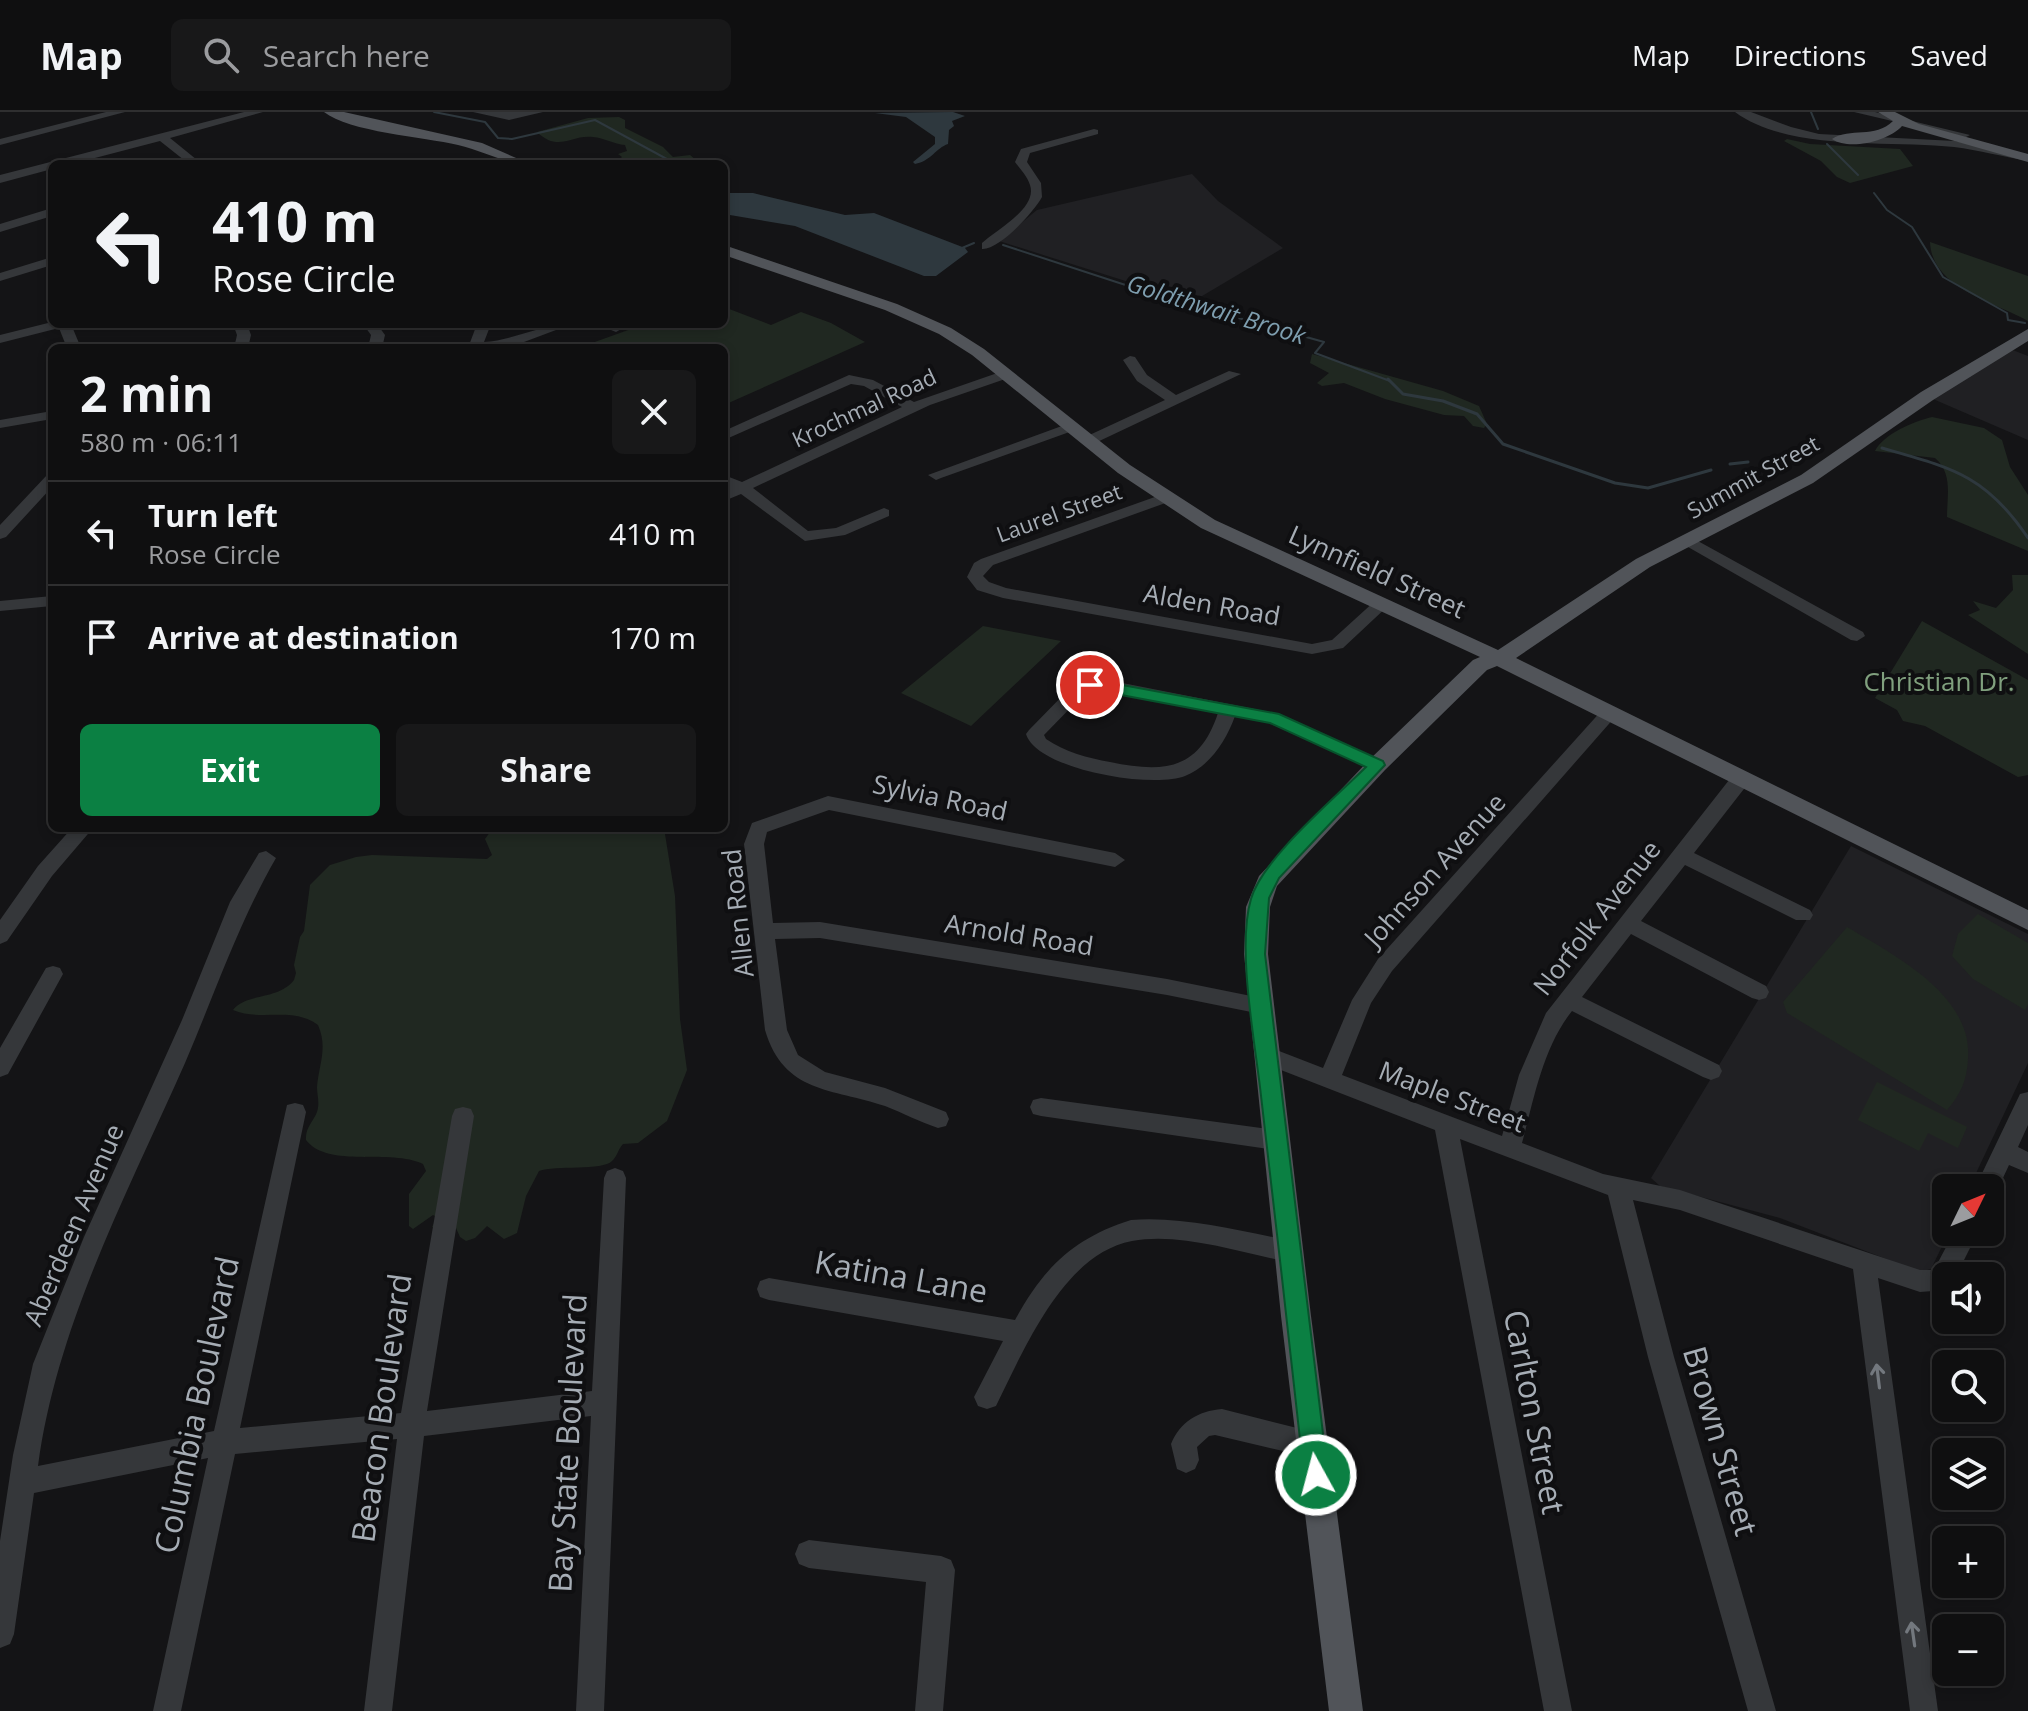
<!DOCTYPE html>
<meta charset="utf-8">
<style>
:root{--surface:#0f0f10;--page:#181819;--text:#f1f3f6;--muted:#9b9c9f;--line:#2f2f30;--accent:#0b8043}
body{margin:0;font-family:"Open Sans",sans-serif;background:var(--page);color:var(--text);height:100vh;display:flex;flex-direction:column;font-size:30px;white-space:nowrap}
*{box-sizing:border-box;margin:0}
p{font-size:26px;color:var(--muted)}
.icon{flex:none;width:44px;height:44px;fill:none;stroke:currentColor;stroke-width:2;stroke-linecap:round;stroke-linejoin:round}
.map{position:relative;flex:1;overflow:hidden}
.drawer{position:absolute;left:48px;top:232px;width:680px;height:488px;display:flex;flex-direction:column;background:var(--surface);border-radius:12px;box-shadow:0 4px 12px #0003,0 0 0 2px var(--line)}
.drawer>*{flex:none}
.guide{position:absolute;left:48px;top:48px;width:680px;height:168px;border-radius:12px;box-shadow:0 4px 12px #0003,0 0 0 2px var(--line);background:#0f0f10;color:var(--text);overflow:hidden}
.needle{width:52px;rotate:47deg}
.controls{position:absolute;left:1932px;top:1062px;display:grid;gap:16px}
.controls a{display:grid;place-items:center;width:72px;height:72px;border-radius:12px;background:var(--surface);box-shadow:0 4px 12px #0003,0 0 0 2px var(--line);font-size:40px}
.pin{position:absolute;display:grid;place-items:center;width:68px;height:68px;color:#fff;margin:-34px;border:4px solid #fff;border-radius:50%;box-shadow:0 2px 8px #0007}
.me{position:absolute;width:88px;margin:-44px;rotate:353deg;stroke-linejoin:round;filter:drop-shadow(0 0 6px #0008)}
.turn{display:flex;align-items:center;gap:28px;height:168px;padding:0 32px;font-size:36px}
.turn .icon{width:104px;height:104px;stroke-width:2.5}
.turn b{display:block;font-size:56px;line-height:68px}
.round{display:grid;place-items:center;flex:none;width:84px;height:84px;border-radius:12px;background:var(--page)}
.head{display:flex;align-items:center;justify-content:space-between;height:136px;padding:0 32px}
h1{font-size:48px;font-weight:700;line-height:60px}
.action{display:flex;gap:16px;margin-top:auto;padding:16px 32px}
.action a{flex:1;height:92px;border-radius:12px;background:var(--accent);color:#fff;font-size:32px;font-weight:700;line-height:92px;text-align:center}
.action a+a{background:var(--page);color:var(--text)}
ul{padding:0;list-style:none}
li{display:flex;align-items:center;gap:24px;height:104px;padding:0 32px;border-top:2px solid var(--line)}
li div{flex:1}
li b{display:block;font-size:30px}
li em{font-style:normal}
header{display:flex;align-items:center;gap:48px;box-sizing:border-box;height:112px;padding:0 40px;background:var(--surface);border-bottom:2px solid var(--line)}
header strong{font-size:38px}
nav{display:flex;gap:44px;margin-inline-start:auto;font-size:28px}
.search{width:560px;height:72px;background:var(--page);display:flex;align-items:center;gap:20px;box-sizing:border-box;padding:0 28px;border-radius:12px;color:var(--muted);font-size:30px}
.map>svg:first-child{display:block}
.built{fill:#202023}
.green{fill:#202821}
.water{fill:#2e383e}
.lines{fill:none;stroke-linecap:round;stroke-linejoin:round}
.stream-far1{stroke:#2e383e;stroke-width:2}
.stream{stroke:#2e383e;stroke-width:3}
.minor{fill:#35373a;fill-rule:evenodd}
.major{fill:#515459;fill-rule:evenodd}
.oneway{stroke:#73787e}
.route{fill:#0b8043;stroke:#07532c;stroke-width:2}
.labels{text-anchor:middle;stroke-width:8;stroke-linejoin:round;paint-order:stroke}
.far-street-label{font-size:22px;fill:#a6adb5;stroke:#0f0f11}
.far-water-label{font-size:24px;font-style:italic;fill:#7e9eaf;stroke:#0f0f11}
.street-label{font-size:26px;fill:#a6adb5;stroke:#0f0f11}
.park-label{font-size:26px;fill:#80a07e;stroke:#0f0f11}
.near-street-label{font-size:32px;fill:#a6adb5;stroke:#0f0f11}
</style>
<header>
<strong>Map</strong>
<div class="search"><svg class="icon" aria-label="search" viewBox="0 0 24 24"><circle cx="10" cy="10" r="6"/><path d="M15 15l6 6"/></svg>Search here</div>
<nav><a>Map</a><a>Directions</a><a>Saved</a></nav>
</header>
<div class="map">
<svg width="2028" height="1599" viewBox="0 0 2028 1599">
<rect width="100%" height="100%" fill="#141416"/>
<path class="built" d="M1192,62l26,27 65,47 -91,54 -193,-61 38,-31z
M2010,237l18,7v84l-95,-41z
M1851,734l177,88v129l-59,125h-23v44h3l-18,37 -11,3 -140,-54 -120,-32 -9,-8z"/>
<path class="green" d="M619,5l6,3v8l38,19 10,10 17,-2 6,5 -10,4h-71l7,-7 -4,-3 9,-3 -2,-6c-11,-1 -21,-7 -32,-8 -22,-3 -34,16 -56,-5l51,-14z
M1787,27l23,5 90,5 13,17 -63,17 -13,-6 -16,-16 -37,-20z
M1930,130l98,34v45c-33,-19 -96,-32 -98,-79z
M724,195l47,18 30,-13 30,11 34,19 -141,63v-57h-146l67,-24h79z
M1312,242l131,37 36,15 8,18 -3,4 -11,-2 -9,-10 -20,-1 -59,-16 -41,-16 -22,3 -5,-3 12,-10 -19,-10z
M1932,305l52,11 18,12 8,27 18,28v56l-81,-34c0,-21 6,-44 -12,-59l-60,-7c9,-17 37,-29 57,-34z
M2012,463h16v79l-60,-39 12,-5 -7,-9 23,7 17,-18z
M1922,509l106,59v95l-10,2 -93,-51 -22,-5 -6,-11 -22,-12z
M983,514l78,15 -90,85 -70,-33z
M493,716h171l11,68 5,123 7,51 -20,51 -29,22 -15,1c-5,5 -6,13 -11,17 -9,10 -57,4 -73,10l-13,25 -9,37 -13,6 -17,-13 -12,12 -9,3 -6,-4 -4,-9 -24,-1 5,-10 -4,-2 -20,14 -4,-3v-32l17,-23 -3,-7c-32,-16 -95,5 -117,-24 -1,-12 7,-18 11,-28 3,-9 0,-17 0,-25 2,-23 11,-39 1,-62 -25,-19 -58,-3 -85,-15 13,-17 46,-10 61,-30l2,-7 -2,-8 6,-28 4,-6 6,-46 20,-20 26,-8 16,-2 115,4 5,-4 -7,-16z
M1978,802l50,29v61l-3,6 -52,-31 -21,-23 6,-22z
M1847,815c47,28 126,68 121,132 -1,21 -7,35 -21,51l-160,-97 -4,-11z
M1877,970l90,45 -9,21 -30,-15 -9,18 -61,-31z"/>
<path class="water" d="M953,0l12,4 -13,5 2,5 -5,4 -1,14c-12,4 -17,17 -33,20l-2,-2 22,-18v-7l-29,-20 -31,-4z
M724,81h29l92,22 29,-2 91,35 3,4 -32,24h-12l-129,-50 -71,-12z"/>
<g class="lines">
<path class="stream-far1" d="M434,0l51,10 13,16 14,1 83,-19 81,44
M1811,0l7,17
M1827,32l31,31
M1874,81l13,17 25,17 31,50 64,36 1,7 17,3
M1003,133l150,49 171,48 -9,11 75,28
M962,136l12,-5"/>
<path class="stream" d="M1388,267l15,15 40,7 34,13 26,30 112,39 33,5 63,-18
M1882,336c70,20 104,27 146,90
M1730,352l18,-2"/>
<path class="minor" d="M106,0h19l-125,33v-6z
M244,0h19l-93,26 32,26h-13l-29,-23 -88,23h-20v5l-52,14v-8z
M473,0h70l-34,8z
M1735,0h16l40,15 28,7 136,7 73,14v6c-24,-4 -49,-11 -74,-14 -63,-7 -165,5 -219,-35z
M1854,0h21l95,23 -6,3z
M1094,17l4,1v4l-68,19 -3,9 14,21 1,14c-9,16 -43,53 -60,52v-6c14,-13 56,-35 48,-58 -3,-9 -10,-16 -15,-23l6,-13z
M52,96v8l-52,16v-8z
M52,145v8l-52,16v-8z
M52,210l19,2 10,24h-14l-8,-20 -59,15v-8z
M233,212h14l4,11 -3,13h-14l3,-13z
M363,212h14l8,11 -3,13h-14l3,-13z
M477,212h14l-7,18c31,-2 57,-18 88,-18l-64,24h-40z
M596,212h21l6,4 -7,4z
M1130,244l5,1 12,18 29,20 53,-24 12,3 -148,70h-10v-6l82,-38 -28,-19 -14,-21z
M1006,258l5,1v6l-81,28 -177,83 55,43 28,-3 48,-20 5,2v6l-44,19 -40,6 -64,-47 -17,7v-11l5,-2 -5,-3v-10l18,7 160,-75 -38,-21 -13,-2 -127,56v-9l125,-56 24,5 41,22z
M52,299v8l-52,9v-8z
M1070,311l7,4 -2,3 -134,48 -5,2 -8,-5z
M52,361v14l-46,50 -6,2v-14l47,-50z
M1166,381l8,5 -3,3 -178,64 -10,11 6,6 17,6 306,56 20,-4 44,-40h12l2,4 -47,44 -31,6 -309,-56 -26,-8 -10,-13 7,-14 7,-4z
M1687,423l176,97 2,4 -8,5 -6,-1 -170,-97 -2,-3z
M52,484v10l-52,5v-10z
M1097,566l183,36 103,47 3,4 -9,6 -6,-2 -102,-46 -34,-7c-9,25 -25,50 -50,60 -32,13 -148,-6 -159,-42l3,-4 42,-43zM1098,578l120,23c-19,58 -55,60 -108,49 -22,-4 -45,-10 -64,-23l-2,-4 39,-40z
M1609,595l9,6 -3,4 -223,254 -21,32 -29,72 160,61 17,-61 27,-62 187,-238h14l2,5 -2,5 -53,68 116,57 3,5 -3,5h-14l-111,-55 -44,56 125,65 3,6 -3,6 -7,2 -7,-2 -121,-64 -49,63 137,68 3,6 -3,6 -8,3 -8,-3 -131,-66c-29,36 -38,88 -50,132l81,31 77,16 240,80h14l20,-38h24l-22,44h-10v14l-26,2 -42,-14 60,433h-28l-57,-442 -173,-59 -47,-10 41,157 102,354h-28l-100,-354 -40,-162 -148,-56 112,572h-28l-109,-581 -177,-69 -3,-6 3,-6 8,-3 57,22 29,-68 26,-41 225,-250z
M828,684l287,57 10,7 -10,7 -286,-57 -62,22 -3,12 9,79 47,-1 347,57 94,19 7,2 4,6 -4,6 -7,2 -94,-19 -347,-57 -45,1 12,91 11,25 27,17 60,16 61,24 3,7 -3,7 -8,2c-18,-6 -35,-15 -53,-22 -53,-18 -101,-12 -120,-76l-21,-186 8,-21z
M72,716h21l-41,48 -45,65 -7,3v-24l38,-54z
M266,739l10,7c-38,66 -61,135 -91,205 -57,129 -128,261 -147,403l176,-35 73,-326 8,-2 8,2 3,7 -66,316 161,-15 51,-297 3,-7 8,-2 8,2 3,7 -47,295 165,-20 12,-213 3,-7 8,-3 8,3 3,7 -22,533h-28l15,-295 -167,20 -32,275h-28l33,-272 -162,15 -54,257h-28l55,-253 -174,35 -20,141 -4,10 -10,4v-107l13,-86 20,-91 51,-127 98,-217 48,-118 29,-49z
M53,854l7,2 3,6 -55,100 -8,3v-29l46,-80z
M2028,980v33l-10,22 10,5v21l-19,-8 -14,30 -5,2v-9h-15l45,-94z
M1041,986l235,32 8,3 3,7 -3,7 -8,3 -235,-34 -8,-2 -3,-7 3,-7z
M1131,1108c53,-4 106,11 158,20l8,3 4,8 -4,8 -8,3c-49,-9 -107,-30 -157,-21 -69,13 -108,109 -136,165l-9,3 -9,-3 -4,-9 29,-56 -234,-41 -9,-3 -3,-8 3,-8 9,-3 246,42c29,-53 59,-82 116,-100z
M1222,1297l91,23 9,4 4,9 -4,9 -9,4 -98,-23 -6,1 -12,11 2,13 -4,9 -9,4 -9,-4 -6,-25c9,-22 27,-33 51,-35z
M809,1428l132,16 10,4 4,10 -12,141h-28l11,-129 -117,-14 -10,-4 -4,-10 4,-10z"/>
<path class="major" d="M324,0h20l138,31 48,21c-25,0 -47,-13 -72,-19 -34,-8 -109,-13 -134,-33z
M1878,0h17l24,12 109,30v8l-126,-36c-13,15 -53,25 -70,13 18,-12 43,0 61,-18z
M724,133l173,59 54,24 33,21 146,116 85,55 283,130 138,-91 165,-84 120,-83 107,-63v12l-95,59 -120,83 -163,84 -134,91 512,252v20l-531,-264 -10,4 -102,100 -108,116 -7,21 -2,47 43,362 52,395h-34l-48,-395 -37,-362 2,-47 13,-31 110,-116 104,-100 7,-3 -279,-129 -83,-55 -146,-118 -33,-21 -54,-24 -161,-55z"/>
</g>
<defs><path id="oneway-shaft" d="M-6 0H5M1.5-3L5.5 0L1.5 3" fill="none" stroke-width="1.6" stroke-linecap="round" stroke-linejoin="round" transform="scale(2)"/></defs>
<g class="oneway">
<use href="#oneway-shaft" transform="translate(1878 1264) rotate(-97)"/>
<use href="#oneway-shaft" transform="translate(1913 1522) rotate(-98)"/>
</g>
<path class="route" d="M1090,567l189,35 104,47 2,4 -106,113 -10,20 -4,56 63,521 -3,8 -9,4 -8,-4 -4,-8c-14,-129 -29,-259 -44,-388 -6,-50 -23,-141 -9,-188 11,-40 84,-101 115,-132l-96,-44 -186,-35 -2,-3z"/>
<g class="labels">
<g class="far-street-label">
<text transform="translate(864 296) rotate(-25)" y="8">Krochmal Road</text>
<text transform="translate(1753 365) rotate(-29)" y="8">Summit Street</text>
<text transform="translate(1059 401) rotate(-20)" y="8">Laurel Street</text>
</g>
<g class="far-water-label">
<text transform="translate(1216 198) rotate(17)" y="8">Goldthwait Brook</text>
</g>
<g class="street-label">
<text transform="translate(1377 460) rotate(24)" y="9">Lynnfield Street</text>
<text transform="translate(1212 493) rotate(10)" y="9">Alden Road</text>
<text transform="translate(940 686) rotate(12)" y="9">Sylvia Road</text>
<text transform="translate(1435 758) rotate(-48)" y="9">Johnson Avenue</text>
<text transform="translate(738 801) rotate(-96)" y="9">Allen Road</text>
<text transform="translate(1597 806) rotate(-52)" y="9">Norfolk Avenue</text>
<text transform="translate(1019 823) rotate(9)" y="9">Arnold Road</text>
<text transform="translate(1452 985) rotate(21)" y="9">Maple Street</text>
<text transform="translate(74 1113) rotate(-67)" y="9">Aberdeen Avenue</text>
</g>
<g class="park-label">
<text x="1939" y="579">Christian Dr.</text>
</g>
<g class="near-street-label">
<text transform="translate(901 1165) rotate(10)" y="11">Katina Lane</text>
<text transform="translate(197 1293) rotate(-78)" y="11">Columbia Boulevard</text>
<text transform="translate(382 1296) rotate(-82)" y="11">Beacon Boulevard</text>
<text transform="translate(1534 1300) rotate(79)" y="11">Carlton Street</text>
<text transform="translate(1720 1329) rotate(74)" y="11">Brown Street</text>
<text transform="translate(568 1331) rotate(-87)" y="11">Bay State Boulevard</text>
</g>
</g>
</svg>
<div class="controls">
<a><svg class="needle" viewBox="-14 -14 28 28"><path d="M0-13l5 13h-10z" fill="#e53935"/><path d="M0 13l5-13h-10z" fill="#9b9c9f"/></svg></a>
<a><svg class="icon" aria-label="sound" viewBox="0 0 24 24"><path d="M4 9h4l5-4v14l-5-4H4zM17 9q2 3 0 6"/></svg></a>
<a><svg class="icon" aria-label="search" viewBox="0 0 24 24"><circle cx="10" cy="10" r="6"/><path d="M15 15l6 6"/></svg></a>
<a><svg class="icon" aria-label="layers" viewBox="0 0 24 24"><path d="M12 4l9 5-9 5-9-5zM3 14l9 5 9-5"/></svg></a>
<a>+</a>
<a>−</a>
</div>
<div class="pin" style="left:1090px;top:573px;background:#d93025"><svg class="icon" aria-label="arrive" viewBox="0 0 24 24"><path d="M6 21V4h12l-3 4 3 4H6"/></svg></div>
<svg class="me" style="left:1316px;top:1363px" viewBox="-20 -20 40 40"><circle r="17" fill="#0b8043" stroke="#fff" stroke-width="3"/><path d="M0-11L8 9 0 5-8 9z" fill="#fff"/></svg>
<div class="guide">
<div class="turn"><svg class="icon" aria-label="left" viewBox="0 0 24 24"><path d="M17 20v-9H6M10 6l-5 5 5 5"/></svg><div><b>410 m</b>Rose Circle</div></div>
</div>
<section class="drawer">
<div class="head"><div><h1>2 min</h1><p>580 m · 06:11</p></div><a class="round"><svg class="icon" aria-label="close" viewBox="0 0 24 24"><path d="M6 6l12 12M18 6L6 18"/></svg></a></div>
<ul>
<li><svg class="icon" aria-label="left" viewBox="0 0 24 24"><path d="M17 20v-9H6M10 6l-5 5 5 5"/></svg><div><b>Turn left</b><p>Rose Circle</p></div><em>410 m</em></li>
<li><svg class="icon" aria-label="arrive" viewBox="0 0 24 24"><path d="M6 21V4h12l-3 4 3 4H6"/></svg><div><b>Arrive at destination</b></div><em>170 m</em></li>
</ul>
<div class="action"><a>Exit</a><a>Share</a></div>
</section>
</div>
